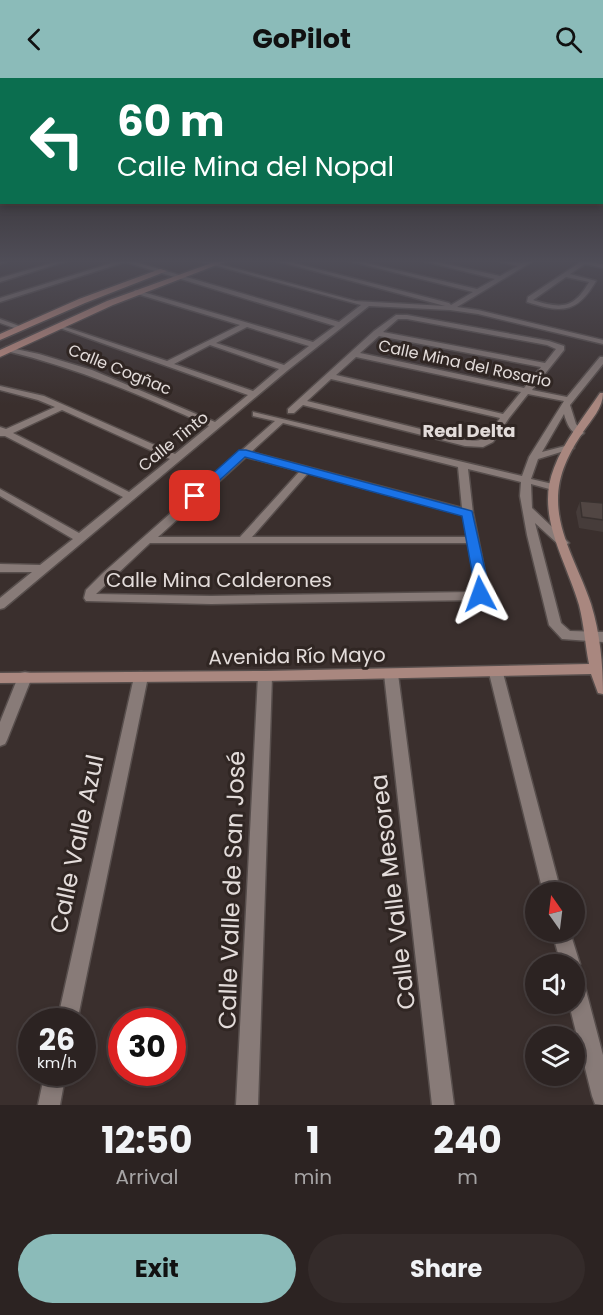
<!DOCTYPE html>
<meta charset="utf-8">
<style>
:root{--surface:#2c2322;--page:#342b2a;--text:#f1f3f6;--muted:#a6a4a5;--line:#484040;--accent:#8bbbb9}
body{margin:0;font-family:Poppins,sans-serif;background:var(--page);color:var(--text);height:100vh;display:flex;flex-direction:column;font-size:22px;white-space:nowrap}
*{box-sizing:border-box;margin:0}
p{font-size:20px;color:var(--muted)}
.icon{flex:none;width:33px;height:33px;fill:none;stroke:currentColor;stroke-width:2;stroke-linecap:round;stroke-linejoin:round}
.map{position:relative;height:1027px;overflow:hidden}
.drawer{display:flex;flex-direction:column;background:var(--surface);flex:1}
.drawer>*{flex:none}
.guide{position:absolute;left:0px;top:0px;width:603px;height:126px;box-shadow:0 3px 9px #0003,0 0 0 2px var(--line);background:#0b6e4f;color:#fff;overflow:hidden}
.needle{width:39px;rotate:346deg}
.controls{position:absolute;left:525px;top:804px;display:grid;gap:12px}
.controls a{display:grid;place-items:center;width:60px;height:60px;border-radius:50%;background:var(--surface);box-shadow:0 3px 9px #0003,0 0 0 2px var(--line);font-size:30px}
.speed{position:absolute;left:18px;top:930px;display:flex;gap:12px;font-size:30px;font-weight:700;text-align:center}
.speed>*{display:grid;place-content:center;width:78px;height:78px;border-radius:50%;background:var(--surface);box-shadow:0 3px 9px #0003,0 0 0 2px var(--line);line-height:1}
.speed small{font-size:15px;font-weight:400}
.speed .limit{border:9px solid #d22;background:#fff;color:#111}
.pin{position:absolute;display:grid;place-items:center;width:51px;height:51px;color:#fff;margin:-26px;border-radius:12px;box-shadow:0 3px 9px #0006}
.me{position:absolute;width:66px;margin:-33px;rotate:356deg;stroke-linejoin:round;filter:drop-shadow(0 0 4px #0008)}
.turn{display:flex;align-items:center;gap:21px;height:126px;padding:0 18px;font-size:27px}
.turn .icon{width:78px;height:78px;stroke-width:2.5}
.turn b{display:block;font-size:42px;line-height:51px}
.eta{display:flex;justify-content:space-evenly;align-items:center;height:102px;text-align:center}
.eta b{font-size:36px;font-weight:700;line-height:42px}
.action{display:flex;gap:12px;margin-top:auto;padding:12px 18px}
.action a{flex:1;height:69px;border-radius:36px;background:var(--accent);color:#111;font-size:24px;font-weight:700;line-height:69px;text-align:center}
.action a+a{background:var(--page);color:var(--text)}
header{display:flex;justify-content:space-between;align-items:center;height:78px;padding:0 18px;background:var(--accent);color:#111;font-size:27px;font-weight:700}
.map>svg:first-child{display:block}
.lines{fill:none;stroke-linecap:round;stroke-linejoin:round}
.street-casing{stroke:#574e4c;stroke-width:3}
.secondary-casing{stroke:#574e4c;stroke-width:3}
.primary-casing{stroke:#574e4c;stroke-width:3}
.street{fill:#887b78;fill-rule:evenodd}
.secondary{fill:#a9877f;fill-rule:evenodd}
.primary{fill:#c99386;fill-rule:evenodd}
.wall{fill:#463c3a}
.building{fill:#514643;stroke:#39312f;stroke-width:1.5}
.route{fill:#1a73e8;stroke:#114b97;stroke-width:1.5}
.labels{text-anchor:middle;stroke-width:6;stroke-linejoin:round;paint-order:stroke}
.far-street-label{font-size:16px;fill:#e3dcda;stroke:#302623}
.far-quarter-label{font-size:18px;font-weight:bold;fill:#e3dcda;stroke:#302623}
.street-label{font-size:20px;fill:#e3dcda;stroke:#302623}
.near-street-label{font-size:24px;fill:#e3dcda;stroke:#302623}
</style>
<header><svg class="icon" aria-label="back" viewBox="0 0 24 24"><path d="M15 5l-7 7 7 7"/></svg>GoPilot<svg class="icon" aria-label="search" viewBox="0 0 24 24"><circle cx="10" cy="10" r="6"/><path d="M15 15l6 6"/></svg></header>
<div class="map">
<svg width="603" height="1027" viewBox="0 0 603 1027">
<rect width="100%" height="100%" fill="#3a2f2d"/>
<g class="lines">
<defs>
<path id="street" d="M0,183h7l-7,3z
M59,183h8l-67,21v-4z
M118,183h14l207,61 22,-17 -162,-44h9l147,40 90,5 -168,-45h9l163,42 2,2 22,-13 -124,-31h9l119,28 18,-10 -72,-18h10l67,15 18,-10 -20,-5 24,2 11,-2 -76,46 21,3 125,30v4l-125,-30 -28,-4 -81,-4 -81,64 -284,238 -4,1v-11l32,-26h-32v-8l40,1 33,-26 -73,-43v-7l79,44 44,-36 -118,-61h-5v-9l6,2 49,-22 -17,-7 -38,-10v-4l44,10 131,58 34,-28c-66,-30 -131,-58 -203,-75v-4l33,7 53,16 123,52 33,-27 -194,-69 5,-1 108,36 73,-36 -106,-32v-2l2,-1 177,52 22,-16 -210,-64 -125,40v-4zM247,249l62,19 -25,19 -68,-22zM210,267l69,24 -26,22 -79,-27zM62,332l108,49 -41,33 -116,-59z
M582,183l21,3v4l-18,-4 -15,10 26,7c-19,33 -35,32 -69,21l1,-5zM566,199l23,5c-15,27 -28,27 -56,18z
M396,237h11l142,26 15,5v4l-32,40 35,7 33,-40h3v7l-33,41 6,19 8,9 -4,3c-10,-4 -13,-12 -16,-22l-22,38 27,-7 5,3 -36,11 -7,20 26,6 1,2 -5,3 -22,-6 1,24 37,35 -6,3 -4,-1 -24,-22 26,100 9,8 33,1v10l-41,-3 -13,-14 -22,-90 -7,-39 1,-14 -53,-13 5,44 14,70 -1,11 -8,6 -267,4 -125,-3 -2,-3 2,-8 17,-17 172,-152 -22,-5v-4l269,64 7,-19 35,-56 -36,-7 -19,24 -16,24 -10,5 -18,-1 -162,-41 -9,8h-6v-4l86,-78zM398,241h9l140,26 9,4 -11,14 -162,-31zM379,258l162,31 -17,21 -164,-35zM356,279l165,35 -18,22 -167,-39zM331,301l169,39c-13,20 -11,24 -35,22l-158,-39zM283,345l175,44 4,41 -211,-56zM246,379l54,14 -60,66h-82zM308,395l155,42 4,22h-215zM150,465h318l7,40 -1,9 -263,4 -115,-2z
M0,241l22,8 2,1 -4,2 -20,-7z
M496,590l5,1 2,4 58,219h-18l-54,-219 2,-4z
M391,591l5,1 2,4 56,431h-22l-48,-431 2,-4z
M265,593l5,1 2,4 -14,429h-22l22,-429 2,-4z
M25,594l5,1 2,4 -25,63 -2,4 -5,2v-24l18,-45 2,-4z
M141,594l5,1 2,4 -71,345h-20l77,-345 2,-4z
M552,854h18l10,32 -3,7 -3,1v-8h-13z
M574,895l7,3 3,7 19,72v50l-8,-1 -3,-8 -23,-92h5z
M45,994h21l-6,33h-22z"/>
<path id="secondary" d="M600,315h3c0,15 -12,27 -20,39 -14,21 -25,42 -25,68 0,36 22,70 33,104 9,29 12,60 12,90l-5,-1 -7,-19 -326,7 -265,2v-10l265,-2 324,-7c-4,-20 -5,-40 -10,-59 -13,-45 -44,-90 -25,-137 10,-27 30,-51 46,-75z"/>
<path id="primary" d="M217,183h10l-114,44 -113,52v-7l107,-49z
M160,191l7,2 -82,32 -85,37v-6l79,-35z"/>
</defs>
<use href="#street" class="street-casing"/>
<use href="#secondary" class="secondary-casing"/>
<use href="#primary" class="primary-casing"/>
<use href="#street" class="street"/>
<use href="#secondary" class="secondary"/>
<use href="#primary" class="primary"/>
</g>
<path class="wall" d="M580,423l23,2v29l-24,-4 -3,-16z"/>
<path class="building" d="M580,423l23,2v17l-21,-3z"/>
<linearGradient id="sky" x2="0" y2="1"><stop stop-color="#201a19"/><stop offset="0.56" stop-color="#4f4d57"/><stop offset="1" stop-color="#4f4d57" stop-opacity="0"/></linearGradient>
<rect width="603" height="327" fill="url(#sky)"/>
<path class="route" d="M239,372h7l226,61 16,72 -2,11 -6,5 -7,-5 1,-11 -12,-67 -217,-59 -46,42h-9v-5z"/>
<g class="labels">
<g class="far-street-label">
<text transform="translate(465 285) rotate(12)" y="6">Calle Mina del Rosario</text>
<text transform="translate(120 291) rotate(22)" y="6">Calle Cogñac</text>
<text transform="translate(173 363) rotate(-39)" y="6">Calle Tinto</text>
</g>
<g class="far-quarter-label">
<text x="469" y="359">Real Delta</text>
</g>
<g class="street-label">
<text x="219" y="509">Calle Mina Calderones</text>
<text transform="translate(297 578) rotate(-1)" y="7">Avenida Río Mayo</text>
</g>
<g class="near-street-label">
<text transform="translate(77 766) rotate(-78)" y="8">Calle Valle Azul</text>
<text transform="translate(232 812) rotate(-88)" y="8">Calle Valle de San José</text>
<text transform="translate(393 814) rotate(-97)" y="8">Calle Valle Mesorea</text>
</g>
</g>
</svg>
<div class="controls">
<a><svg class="needle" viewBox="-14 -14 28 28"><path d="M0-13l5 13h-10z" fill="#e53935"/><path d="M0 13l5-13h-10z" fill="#a6a4a5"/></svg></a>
<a><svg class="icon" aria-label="sound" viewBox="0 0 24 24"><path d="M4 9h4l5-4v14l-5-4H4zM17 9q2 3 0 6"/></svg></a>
<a><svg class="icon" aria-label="layers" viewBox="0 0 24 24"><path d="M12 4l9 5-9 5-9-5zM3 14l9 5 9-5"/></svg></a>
</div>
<div class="speed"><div>26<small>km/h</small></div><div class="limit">30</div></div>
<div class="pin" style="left:195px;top:418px;background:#d93025"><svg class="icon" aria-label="arrive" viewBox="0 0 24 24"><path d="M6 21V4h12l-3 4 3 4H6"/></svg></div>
<svg class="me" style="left:480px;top:516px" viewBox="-20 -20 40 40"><path d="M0-17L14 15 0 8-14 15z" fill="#1a73e8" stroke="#fff" stroke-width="4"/></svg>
<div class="guide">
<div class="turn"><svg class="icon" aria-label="left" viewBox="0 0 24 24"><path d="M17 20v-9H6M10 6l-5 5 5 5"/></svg><div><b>60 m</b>Calle Mina del Nopal</div></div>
</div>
</div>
<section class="drawer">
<div class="eta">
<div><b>12:50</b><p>Arrival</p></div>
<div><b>1</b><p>min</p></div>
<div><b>240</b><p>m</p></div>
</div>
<div class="action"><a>Exit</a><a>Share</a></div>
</section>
